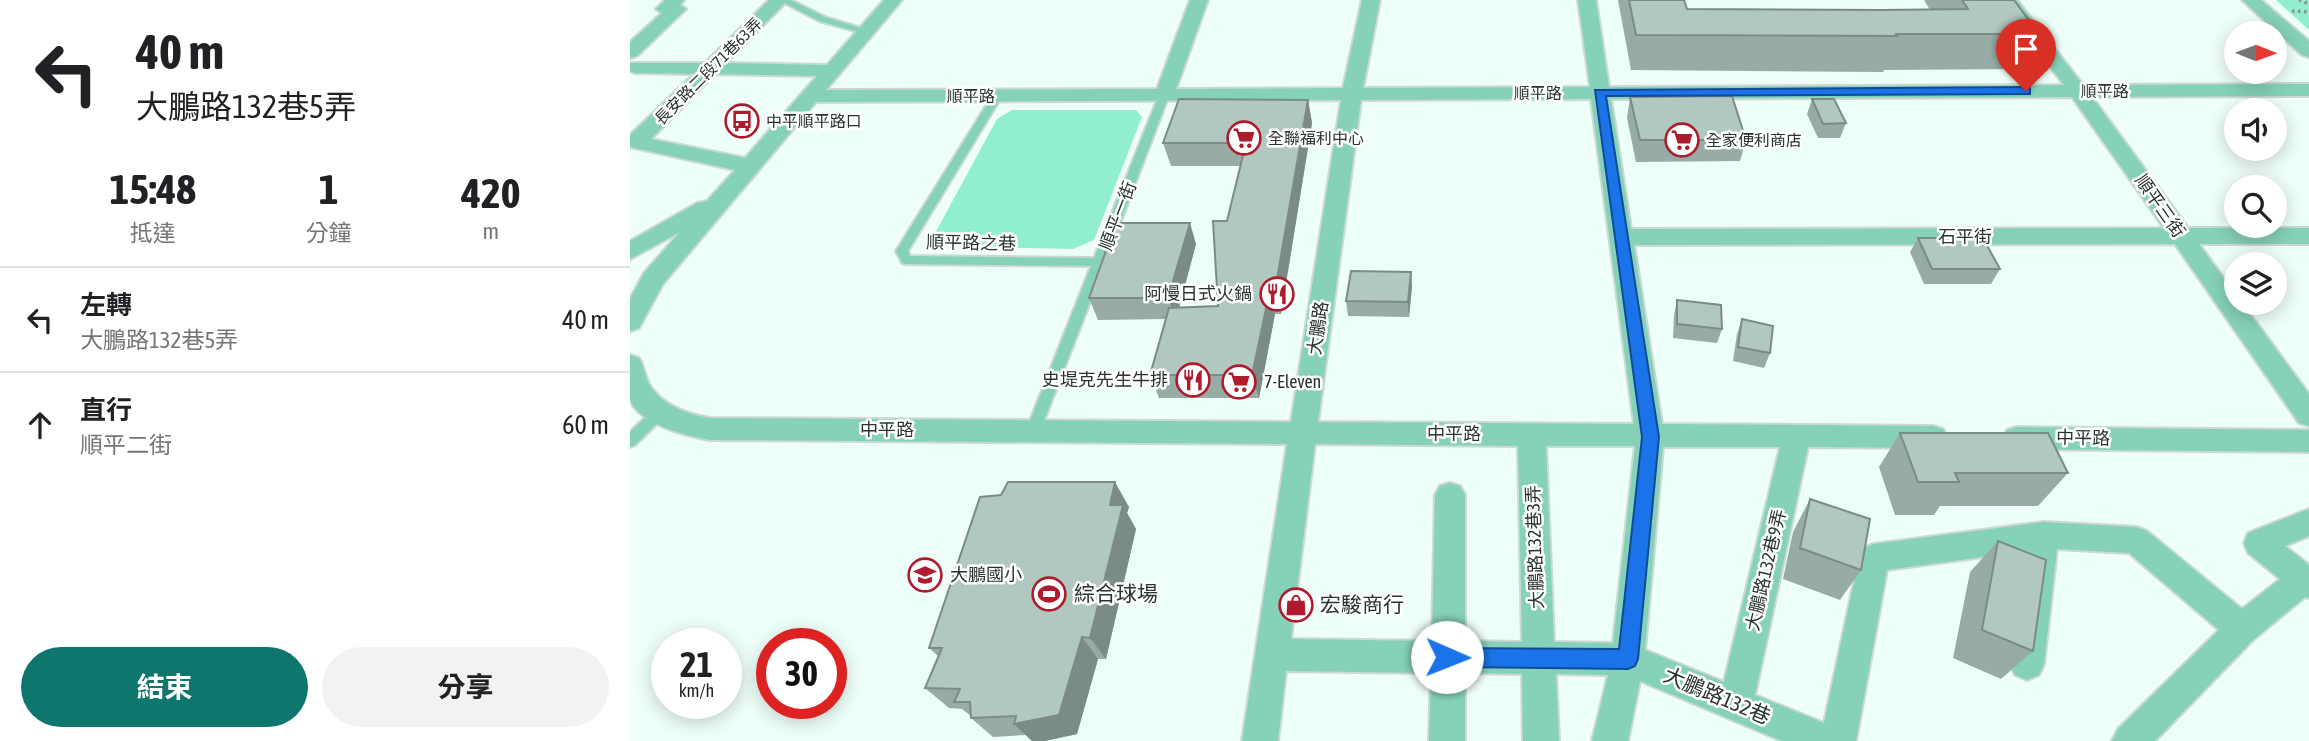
<!DOCTYPE html>
<html lang="zh-TW">
<meta charset="utf-8">
<style>
:root{--surface:#fff;--page:#f2f2f2;--text:#202124;--muted:#757577;--line:#e0e0e0;--accent:#0f766e}
body{margin:0;font-family:"Asap Condensed","Noto Sans TC",sans-serif;background:var(--page);color:var(--text);height:100vh;display:flex;flex-direction:column;font-size:26px;white-space:nowrap}
*{box-sizing:border-box;margin:0}
p{font-size:23px;color:var(--muted)}
.icon{flex:none;width:38px;height:38px;fill:none;stroke:currentColor;stroke-width:2;stroke-linecap:round;stroke-linejoin:round}
.map{position:relative;flex:1;overflow:hidden}
.drawer{display:flex;flex-direction:column;background:var(--surface);width:630px}
.drawer>*{flex:none}
.banner{background:#fff;color:var(--text);overflow:hidden}
.needle{width:46px;rotate:91deg}
.fabs{position:absolute;left:1594px;top:21px;display:grid;gap:14px}
.fabs a{display:grid;place-items:center;width:63px;height:63px;border-radius:50%;background:var(--surface);box-shadow:0 4px 18px #0003;font-size:35px}
.speed{position:absolute;left:21px;top:628px;display:flex;gap:14px;font-size:35px;font-weight:700;text-align:center}
.speed>*{display:grid;place-content:center;width:91px;height:91px;border-radius:50%;background:var(--surface);box-shadow:0 4px 18px #0003;line-height:1}
.speed small{font-size:18px;font-weight:400}
.speed .limit{border:10px solid #d22;background:#fff;color:#111}
.pin{position:absolute;display:grid;place-items:center;width:60px;height:60px;color:#fff;margin:-72px -30px;border-radius:50% 50% 50% 0;rotate:-45deg;box-shadow:0 0 7px #0007}
.pin .icon{rotate:45deg}
.me{position:absolute;width:77px;margin:-38px;rotate:91deg;stroke-linejoin:round;filter:drop-shadow(0 0 5px #0008)}
.turn{display:flex;align-items:center;gap:24px;height:147px;padding:0 21px;font-size:32px}
.turn .icon{width:91px;height:91px;stroke-width:2.5}
.turn b{display:block;font-size:49px;line-height:60px}
.eta{display:flex;justify-content:space-evenly;align-items:center;height:119px;text-align:center}
.eta b{font-size:42px;font-weight:700;line-height:49px}
.button{display:flex;gap:14px;margin-top:auto;padding:14px 21px}
.button a{flex:1;height:80px;border-radius:42px;background:var(--accent);color:#fff;font-size:28px;font-weight:700;line-height:80px;text-align:center}
.button a+a{background:var(--page);color:var(--text)}
ul{padding:0;list-style:none}
li{display:flex;align-items:center;gap:21px;height:105px;padding:0 21px;border-top:2px solid var(--line)}
li div{flex:1}
li b{display:block;font-size:26px}
li em{font-style:normal}
main{display:flex;flex:1;min-height:0}
.map>svg:first-child{display:block}
.green{fill:#92eed1}
.lines{fill:none;stroke-linecap:round;stroke-linejoin:round}
.lane-casing{stroke:#cbd9d4;stroke-width:4}
.street-casing{stroke:#cbd9d4;stroke-width:4}
.path{stroke:#879490;stroke-width:3.5;stroke-dasharray:2.5 3.5;stroke-linecap:butt}
.lane{fill:#86d1b9;fill-rule:evenodd}
.street{fill:#86d1b9;fill-rule:evenodd}
.wall{fill:#97aca4}
.shaded-wall{fill:#7b8c86}
.building{fill:#b0c8bf;stroke:#7b8c86;stroke-width:2}
.route{fill:#1a73e8;stroke:#114b97;stroke-width:2}
.labels{text-anchor:middle;stroke-width:5;stroke-linejoin:round;paint-order:stroke}
.far-street-label{font-size:16px;fill:#293330;stroke:#fff}
.far-poi-label{font-size:16px;fill:#293330;stroke:#fff;text-anchor:start}
.street-label{font-size:18px;fill:#293330;stroke:#fff}
.poi-label{font-size:18px;fill:#293330;stroke:#fff;text-anchor:end}
.near-poi-label{font-size:21px;fill:#293330;stroke:#fff;text-anchor:start}
.near-street-label{font-size:21px;fill:#293330;stroke:#fff}
</style>
<main>
<section class="drawer">
<div class="banner">
<div class="turn"><svg class="icon" aria-label="left" viewBox="0 0 24 24"><path d="M17 20v-9H6M10 6l-5 5 5 5"/></svg><div><b>40 m</b>大鵬路132巷5弄</div></div>
</div>
<div class="eta">
<div><b>15:48</b><p>抵達</p></div>
<div><b>1</b><p>分鐘</p></div>
<div><b>420</b><p>m</p></div>
</div>
<ul>
<li><svg class="icon" aria-label="left" viewBox="0 0 24 24"><path d="M17 20v-9H6M10 6l-5 5 5 5"/></svg><div><b>左轉</b><p>大鵬路132巷5弄</p></div><em>40 m</em></li>
<li><svg class="icon" aria-label="ahead" viewBox="0 0 24 24"><path d="M12 20V5M6 11l6-6 6 6"/></svg><div><b>直行</b><p>順平二街</p></div><em>60 m</em></li>
</ul>
<div class="button"><a>結束</a><a>分享</a></div>
</section>
<div class="map">
<svg width="1679" height="741" viewBox="0 0 1679 741">
<rect width="100%" height="100%" fill="#eefef8"/>
<path class="green" d="M1646,0h33v30z
M382,110h124l6,7 -48,123 -21,9 -130,-3 -10,-9 64,-118z"/>
<g class="lines">
<defs>
<path id="lane" d="M149,0h12l34,17 46,14 -5,3 -47,-13z
M534,92l5,3 -63,165 1,2 -3,4 -64,165 -2,4h-10l-2,-4 65,-165 -185,-2 -4,-1 -6,-12 96,-155 5,-3 5,3 -94,155 2,5 184,2 65,-163z
M28,408l5,2 2,4 -2,4 -28,27 -5,2v-15l23,-22z"/>
<path id="street" d="M35,0h19l-4,5 6,4 -49,47 -7,2v-16l32,-29 -6,-4z
M139,0h19l-62,63 101,2 57,-65h18l-76,90 331,-1 33,-89h18l-32,89 167,-1 19,-88h18l-17,88 227,-1 -12,-87h18l13,87 455,-2 -65,-85h18l66,85 226,-1v12l-217,1 96,131h121v16h-110l37,51v8h6l67,91v32l-10,-3 -124,-179 -541,1 28,179 271,2 10,3 4,8 -4,8 -10,3 -125,-1 -53,248 69,28 35,-165 4,-10 11,-4 170,-22 92,5 11,4 95,78 38,-30 -32,-26 -4,-10 4,-10 61,-24v27l-24,10 24,19v33l-4,-1 -52,43 -98,101h-43l6,-12 101,-99 -90,-77 -72,-4 -13,115 -5,11 -12,5 -12,-5 -5,-11 17,-113 -140,19 -31,171h-74l-142,-60 -12,60h-36l16,-66 -52,-1 3,67h-36l-1,-67 -57,-1v68h-36l2,-68 -145,-2 -8,70h-36l45,-297 -577,-4c-23,-4 -72,-16 -80,-41 0,-12 0,-31 0,-44l9,3c5,8 6,18 10,26 13,22 38,30 61,34l581,4 50,-322 -525,2 -153,182 -24,44 -9,3v-32l14,-26 36,-41 -50,27v-18l67,-38 10,-2 28,-31 -105,-23v-12l64,-61 -59,-1 -5,-2v-8h75zM85,74l102,2 -72,82 -94,-19zM1442,97l92,131 -533,1 -20,-130zM961,99l43,325 -316,-2 43,-322zM685,444l203,2 4,196 -57,-1v-146l-5,-9 -10,-3 -10,3 -5,9 -3,146 -141,-2zM916,446h89l-22,197 -59,-1zM1033,447h117l-56,235 -79,-32z
M1612,0h19l48,41v16l-7,-2z
M1387,427l292,3v22l-292,-3 -10,-3 -4,-8 4,-8z"/>
</defs>
<use href="#lane" class="lane-casing"/>
<use href="#street" class="street-casing"/>
<path class="path" d="M1669,0l10,4
M1662,11l17,1"/>
<use href="#lane" class="lane"/>
<use href="#street" class="street"/>
</g>
<path class="wall" d="M988,0h66l3,9 243,1 -6,-10h90l25,34 -18,35 -137,1 -1,2 -252,-2z
M1000,97l116,43 -6,21 -104,1 -9,-44z
M1182,99l34,24 -6,15h-22l-11,-24z
M678,100l4,23 -31,191h-6l-16,84h-100l-9,-23 16,-56 -68,1 -9,-22 107,-54 -17,64 39,-2 9,-85 13,-55h-69l-8,-23z
M1288,238l82,31 -9,15h-67l-14,-32z
M781,272l1,14 -3,31 -61,-1 -2,-15z
M1047,300l45,29 -5,14 -44,-5 1,-23z
M1112,319l28,34 -6,15 -31,-7 4,-27z
M1270,433l168,40 -30,33h-98l-6,9h-39l-16,-48z
M1180,499l51,71 -21,30 -57,-21 10,-47z
M499,507l-2,6 9,16 -30,130h-8l-21,75 -32,7h-13l-6,-6 -33,2 -22,-19v-2l-9,-7 -13,-1 -24,-20 14,-31 -10,-9z
M1368,541l35,110 -32,28 -48,-21 17,-86z"/>
<path class="shaded-wall" d="M678,100l4,23 -31,191 -6,-24z
M560,223l6,21 -20,75 -8,-21z
M781,272l1,14 -3,31 -1,-15z
M640,290l5,24 -16,84 -7,-23z
M485,482l14,25 -2,6 9,16 -30,130 -16,-21 20,-133z
M452,637l16,22 -21,75 -32,7h-13l-18,-17z"/>
<path class="building" d="M999,0h55l3,9 195,1 86,-1 -6,-9h52l25,34h-143l1,2 -261,-1z
M1102,96l14,44h-106l-10,-43z
M549,99l129,1 -33,190h-5l-18,85h-102l19,-67 49,-2 -5,-85h14l19,-78h-83z
M1182,99h22l12,24 -23,1z
M486,223h74l-22,75h-79z
M1288,238h65l17,31h-68z
M721,271l60,1 -3,30 -62,-1z
M1047,300l44,5 1,24 -45,-5z
M1112,319l31,7 -3,27 -32,-6z
M1270,433h148l20,40h-113l4,9h-41z
M378,482h107l-5,23h13l-33,133 -8,-1 -23,78 -45,9 2,-8 -45,2 -1,-16h-16l6,-13 -35,-1 17,-40h-13l51,-151 21,-2z
M1180,499l60,20 -9,51 -61,-22z
M1368,541l48,19 -13,91 -51,-21z"/>
<path class="route" d="M1396,87l4,1v6l-424,2 53,341 -21,222 -3,7 -7,3 -181,-2 -7,-3 -3,-7 3,-6 7,-3 172,1 23,-212 -47,-347z"/>
<defs>
<symbol id="bus-ring" viewBox="-11 -11 22 22"><circle r="9.5" fill="#fff" stroke="#ae1b2c" stroke-width="1.5"/><path d="M-5-6H5V4H4V6H2V4H-2V6H-4V4H-5ZM-3.5-4V0h7V-4ZM-3.5 1.2v1.5H-2V1.2ZM2 1.2v1.5H3.5V1.2Z" fill="#ae1b2c"/></symbol>
<symbol id="supermarket-ring" viewBox="-11 -11 22 22"><circle r="9.5" fill="#fff" stroke="#ae1b2c" stroke-width="1.5"/><path d="M-6-5.5h2.5l.6 2H6L4.5 2H-2.5L-4.4-4H-6ZM-1.5 3.2a1.3 1.3 0 1 0 .1 0ZM3 3.2a1.3 1.3 0 1 0 .1 0Z" fill="#ae1b2c"/></symbol>
<symbol id="restaurant-ring" viewBox="-11 -11 22 22"><circle r="9.5" fill="#fff" stroke="#ae1b2c" stroke-width="1.5"/><path d="M-5-6h1v4h1v-4h1v4h1v-4h1v5L-1.5 .5V6h-2V.5L-5-1ZM5-6V6H3V1.5H1.5Q1.5-4 5-6Z" fill="#ae1b2c"/></symbol>
<symbol id="school-ring" viewBox="-11 -11 22 22"><circle r="9.5" fill="#fff" stroke="#ae1b2c" stroke-width="1.5"/><path d="M0-5L7-2L0 1L-7-2ZM-4 1L0 2.5L4 1V4Q0 6-4 4Z" fill="#ae1b2c"/></symbol>
<symbol id="stadium-ring" viewBox="-11 -11 22 22"><circle r="9.5" fill="#fff" stroke="#ae1b2c" stroke-width="1.5"/><path d="M0-5a6.5 5 0 1 0 0 10a6.5 5 0 1 0 0-10ZM-3.5-1.8h7v3.6h-7Z" fill="#ae1b2c"/></symbol>
<symbol id="shop-ring" viewBox="-11 -11 22 22"><circle r="9.5" fill="#fff" stroke="#ae1b2c" stroke-width="1.5"/><path d="M-5-2.5h2.3a2.7 3.5 0 0 1 5.4 0H5L5.5 6h-11ZM-1.5-2.5h3a1.5 2.3 0 0 0-3 0Z" fill="#ae1b2c"/></symbol>
</defs>
<g fill-rule="evenodd">
<use href="#bus-ring" x="93" y="102" width="38" height="38"/>
<use href="#supermarket-ring" x="595" y="119" width="38" height="38"/>
<use href="#supermarket-ring" x="1033" y="121" width="38" height="38"/>
<use href="#restaurant-ring" x="628" y="275" width="38" height="38"/>
<use href="#restaurant-ring" x="544" y="361" width="38" height="38"/>
<use href="#supermarket-ring" x="590" y="363" width="38" height="38"/>
<use href="#school-ring" x="276" y="556" width="38" height="38"/>
<use href="#stadium-ring" x="400" y="575" width="38" height="38"/>
<use href="#shop-ring" x="647" y="586" width="38" height="38"/>
</g>
<g class="labels">
<g class="far-street-label">
<text transform="translate(78 71) rotate(-45)" y="6">長安路二段˙71巷63弄</text>
<text x="1475" y="97">順平路</text>
<text x="908" y="99">順平路</text>
<text x="341" y="102">順平路</text>
</g>
<g class="far-poi-label">
<text x="136" y="127">中平順平路口</text>
<text x="638" y="144">全聯福利中心</text>
<text x="1076" y="146">全家便利商店</text>
</g>
<g class="street-label">
<text transform="translate(1530 206) rotate(55)" y="6">順平三街</text>
<text transform="translate(488 216) rotate(-69)" y="6">順平一街</text>
<text x="1335" y="243">石平街</text>
<text transform="translate(341 243) rotate(1)" y="6">順平路之巷</text>
<text transform="translate(688 328) rotate(-82)" y="6">大鵬路</text>
<text x="257" y="436">中平路</text>
<text x="824" y="440">中平路</text>
<text transform="translate(1453 438) rotate(1)" y="6">中平路</text>
<text transform="translate(905 547) rotate(-92)" y="6">大鵬路132巷3弄</text>
<text transform="translate(1136 570) rotate(-77)" y="6">大鵬路132巷9弄</text>
</g>
<g class="poi-label">
<text x="622" y="300">阿慢日式火鍋</text>
<text x="538" y="386">史堤克先生牛排</text>
<text x="634" y="388" text-anchor="start">7-Eleven</text>
<text x="320" y="581" text-anchor="start">大鵬國小</text>
</g>
<g class="near-poi-label">
<text x="444" y="601">綜合球場</text>
<text x="690" y="612">宏駿商行</text>
</g>
<g class="near-street-label">
<text transform="translate(1087 696) rotate(23)" y="7">大鵬路132巷</text>
</g>
</g>
</svg>
<div class="fabs">
<a><svg class="needle" viewBox="-14 -14 28 28"><path d="M0-13l5 13h-10z" fill="#e53935"/><path d="M0 13l5-13h-10z" fill="#757577"/></svg></a>
<a><svg class="icon" aria-label="sound" viewBox="0 0 24 24"><path d="M4 9h4l5-4v14l-5-4H4zM17 9q2 3 0 6"/></svg></a>
<a><svg class="icon" aria-label="search" viewBox="0 0 24 24"><circle cx="10" cy="10" r="6"/><path d="M15 15l6 6"/></svg></a>
<a><svg class="icon" aria-label="layers" viewBox="0 0 24 24"><path d="M12 4l9 5-9 5-9-5zM3 14l9 5 9-5"/></svg></a>
</div>
<div class="speed"><div>21<small>km/h</small></div><div class="limit">30</div></div>
<div class="pin" style="left:1396px;top:91px;background:#d93025"><svg class="icon" aria-label="arrive" viewBox="0 0 24 24"><path d="M6 21V4h12l-3 4 3 4H6"/></svg></div>
<svg class="me" style="left:817px;top:657px" viewBox="-20 -20 40 40"><circle r="19" fill="#fff"/><path d="M0-13L10 11 0 6-10 11z" fill="#1a73e8"/></svg>
</div>
</main>
